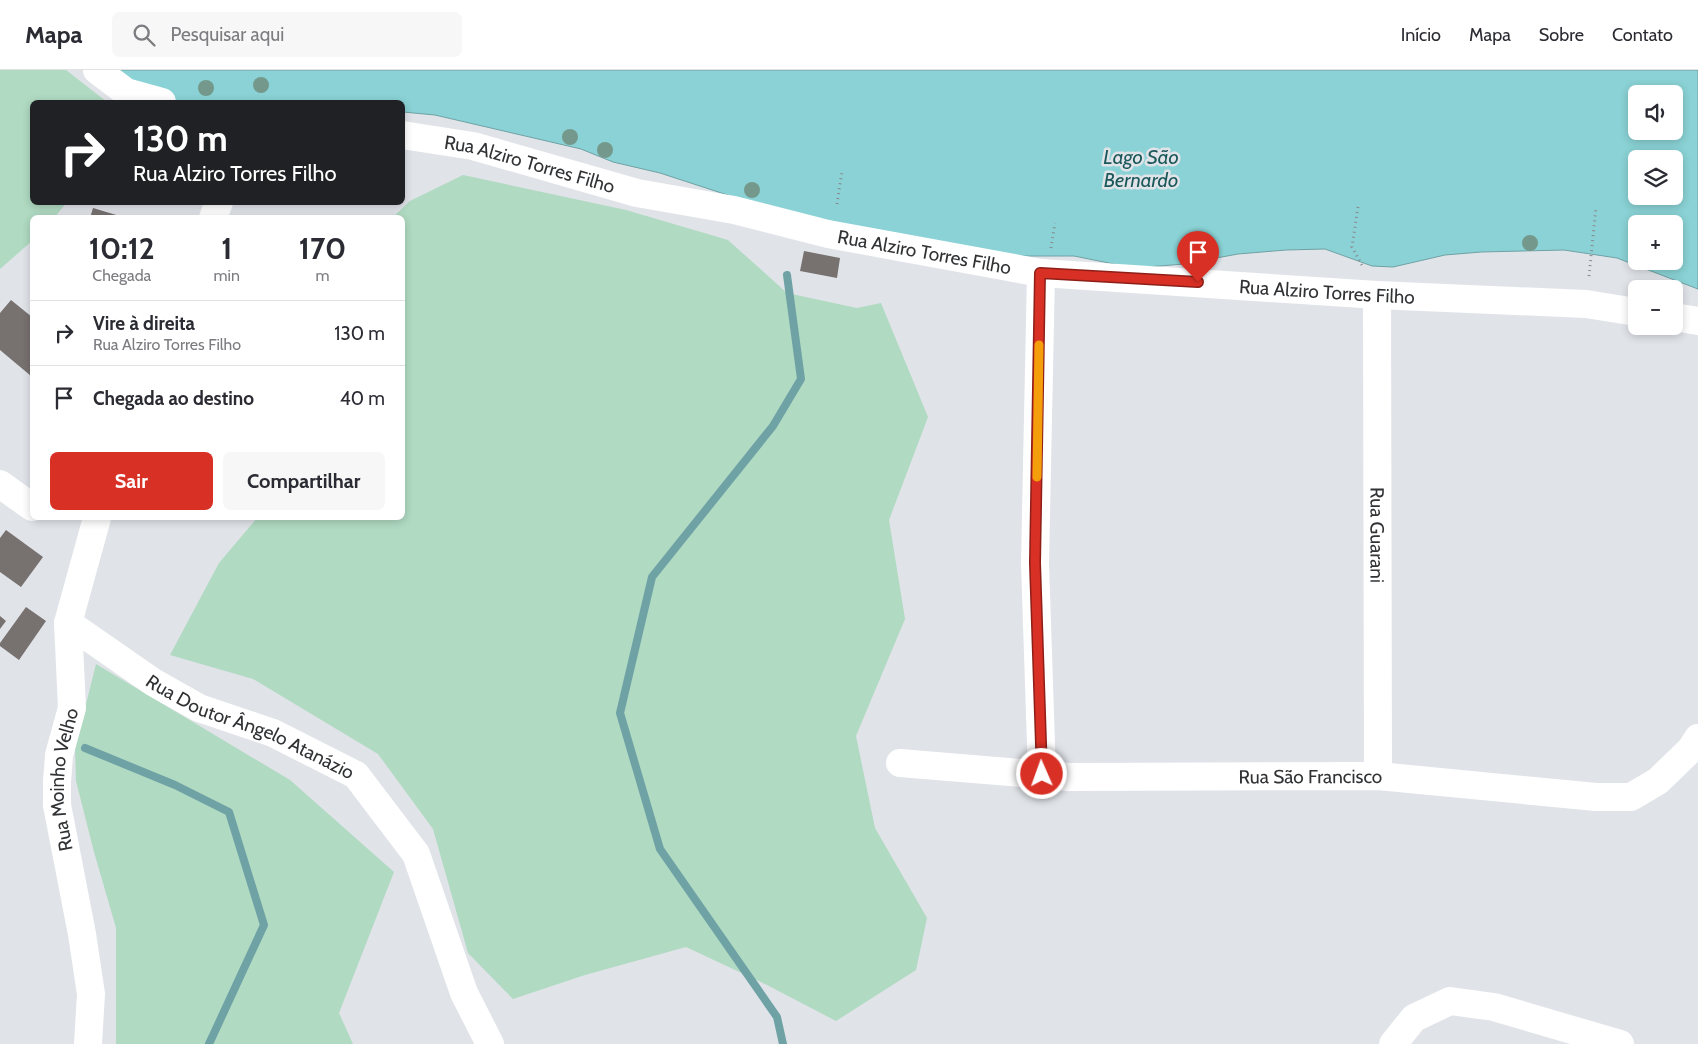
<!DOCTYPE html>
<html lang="pt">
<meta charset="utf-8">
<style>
:root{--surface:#fff;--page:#f7f7f7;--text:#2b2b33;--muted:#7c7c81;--line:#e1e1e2;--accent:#d93025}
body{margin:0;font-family:Cabin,sans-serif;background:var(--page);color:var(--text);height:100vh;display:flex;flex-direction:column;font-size:19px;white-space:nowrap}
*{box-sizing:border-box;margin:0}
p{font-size:16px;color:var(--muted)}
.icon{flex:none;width:28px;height:28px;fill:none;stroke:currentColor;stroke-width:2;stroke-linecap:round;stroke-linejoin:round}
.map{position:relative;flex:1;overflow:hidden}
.drawer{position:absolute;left:30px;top:145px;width:375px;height:305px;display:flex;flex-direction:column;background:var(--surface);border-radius:8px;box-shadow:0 2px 8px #0003}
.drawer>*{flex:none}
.guide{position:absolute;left:30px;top:30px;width:375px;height:105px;border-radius:8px;box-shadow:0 2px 8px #0003;background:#202124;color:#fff;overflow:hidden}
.tools{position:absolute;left:1628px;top:15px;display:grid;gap:10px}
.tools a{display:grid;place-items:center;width:55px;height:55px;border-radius:8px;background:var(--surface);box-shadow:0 2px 8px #0003;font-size:25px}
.pin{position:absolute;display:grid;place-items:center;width:42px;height:42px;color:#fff;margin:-51px -21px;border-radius:50% 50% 50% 0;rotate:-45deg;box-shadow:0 0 5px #0007}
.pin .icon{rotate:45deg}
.me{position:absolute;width:55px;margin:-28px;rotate:358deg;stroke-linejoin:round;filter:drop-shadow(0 0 4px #0008)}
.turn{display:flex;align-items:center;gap:18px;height:105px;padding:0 20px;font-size:22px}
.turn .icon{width:65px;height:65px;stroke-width:2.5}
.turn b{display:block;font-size:35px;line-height:42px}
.eta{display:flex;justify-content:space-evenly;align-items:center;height:85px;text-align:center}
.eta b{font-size:30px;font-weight:700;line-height:35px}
.cta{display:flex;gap:10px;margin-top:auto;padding:10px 20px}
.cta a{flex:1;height:58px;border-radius:8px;background:var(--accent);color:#fff;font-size:20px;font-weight:700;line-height:58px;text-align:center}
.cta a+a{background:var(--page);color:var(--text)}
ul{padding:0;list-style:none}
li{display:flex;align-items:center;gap:15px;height:65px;padding:0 20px;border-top:1px solid var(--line)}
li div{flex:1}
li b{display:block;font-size:19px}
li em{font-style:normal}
header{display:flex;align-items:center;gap:30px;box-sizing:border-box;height:70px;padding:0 25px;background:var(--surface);border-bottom:1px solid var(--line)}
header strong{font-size:24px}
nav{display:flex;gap:28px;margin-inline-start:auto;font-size:18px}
.search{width:350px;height:45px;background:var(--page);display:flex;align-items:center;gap:12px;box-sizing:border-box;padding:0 18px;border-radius:8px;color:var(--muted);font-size:19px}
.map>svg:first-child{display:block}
.green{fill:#b0dac2}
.water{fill:#8ad2d5;stroke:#6fa2a5;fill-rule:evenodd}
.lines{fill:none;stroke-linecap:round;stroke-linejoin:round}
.stream{stroke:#6fa2a5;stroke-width:8}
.building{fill:#777170}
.path{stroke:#888a8e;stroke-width:3;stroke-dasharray:1 4;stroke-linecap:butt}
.minor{stroke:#fff;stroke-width:28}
.tree{fill:#74998c}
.route-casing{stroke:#8d1f18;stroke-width:12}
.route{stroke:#d93025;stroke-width:9}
.slow{stroke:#f59e0b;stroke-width:9}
.labels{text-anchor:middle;stroke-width:5;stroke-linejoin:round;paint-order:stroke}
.street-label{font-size:19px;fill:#313234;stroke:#e0e3e8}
.water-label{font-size:20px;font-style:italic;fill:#1b585a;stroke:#e0e3e8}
</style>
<header>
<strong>Mapa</strong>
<div class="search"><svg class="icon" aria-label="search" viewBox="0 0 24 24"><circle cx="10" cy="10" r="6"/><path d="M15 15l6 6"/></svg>Pesquisar aqui</div>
<nav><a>Início</a><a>Mapa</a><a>Sobre</a><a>Contato</a></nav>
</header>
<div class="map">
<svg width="1698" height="974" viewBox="0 0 1698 974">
<rect width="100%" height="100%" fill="#e0e3e8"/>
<path class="green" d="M0,0h66l41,32h-75v100l34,1 -11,14 -23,1v23l-32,28z
M463,105l163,35 102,30 59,53 70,15 24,-5 47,114 -39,103 16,99 -49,117 19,92 52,90 -11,52 -80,51 -69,-36 -81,-38 -101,28 -72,24 -45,-46 -35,-124 -55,-75 -125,-75 -83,-24 49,-92 38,-45h145v-300l-9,-1 17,-16z
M96,594l194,116 104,92 -55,141 14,31h-237v-116l-22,-76 -18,-71 -1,-33z"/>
<path class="water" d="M101,0h1597v219l-81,-31 -53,-8 -83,2 -36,3 -52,12 -21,-1 -47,-17 -39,1 -48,4 -54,10 -50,4 -60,-12h-83l-196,-39 -135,-44 -47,-11 -32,-13 -146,-34 -32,-3 -1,-10h-229zM1636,24h38v37h-38zM1636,89h38v37h-38zM1636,154h38v37h-38z"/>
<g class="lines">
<path class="stream" d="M85,678l90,37 54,27 35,113 -55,119
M783,974l-6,-27 -117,-168 -40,-136 32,-136 121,-151 28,-47 -14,-104"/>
</g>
<path class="building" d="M93,138l30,9v1h-33z
M804,181l36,7 -3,20 -37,-7z
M11,230l21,17 -1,59 -31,-26v-37z
M6,460l37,27 -22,30 -21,-15v-34z
M26,537l20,14 -27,39 -19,-14v-3z
M0,546l6,5 -6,8z"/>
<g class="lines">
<path class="path" d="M837,134l5,-33
M1358,137l-6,40 11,20
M1051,178l4,-25
M1589,206l7,-69"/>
<g class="minor">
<path d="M97,0l29,22 36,10"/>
<path id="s1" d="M402,65l71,11 164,47 97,17 94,24 213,39 336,22 209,9 50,8"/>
<path d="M213,148l6,-16"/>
<path d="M1041,203l-6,290 7,211"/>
<path id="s2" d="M1377,225l1,481"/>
<path d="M1674,247l24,4"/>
<path d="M0,414l32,23"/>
<path id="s3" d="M68,553l85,59 46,26 74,25 83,42 60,79 48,139 26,51"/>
<path id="s4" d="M900,693l169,14 309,-1 218,21h35l27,-16 33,-32 7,-11"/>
<path id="s5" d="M88,974l3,-50 -9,-60 -25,-129v-23l2,-27 13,-47 -4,-85 29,-105"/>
<path d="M1393,974l21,-26 36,-17 44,6 126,37"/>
</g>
</g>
<g class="tree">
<circle cx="261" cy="15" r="8"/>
<circle cx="206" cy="18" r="8"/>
<circle cx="570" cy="67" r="8"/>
<circle cx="605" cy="80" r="8"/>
<circle cx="752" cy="120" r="8"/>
<circle cx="1530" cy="173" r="8"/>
</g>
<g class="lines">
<defs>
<path id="route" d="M1042,704l-7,-211 5,-290 158,9"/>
</defs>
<use href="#route" class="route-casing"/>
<use href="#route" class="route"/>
<path class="slow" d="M1037,407l2,-132"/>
</g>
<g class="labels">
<g class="street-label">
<text dy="7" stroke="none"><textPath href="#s1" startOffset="131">Rua Alziro Torres Filho</textPath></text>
<text dy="7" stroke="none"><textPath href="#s1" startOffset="536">Rua Alziro Torres Filho</textPath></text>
<text dy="7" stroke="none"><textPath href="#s1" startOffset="941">Rua Alziro Torres Filho</textPath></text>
<text dy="7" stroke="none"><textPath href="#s2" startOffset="240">Rua Guarani</textPath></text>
<text dy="7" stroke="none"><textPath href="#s3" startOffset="211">Rua Doutor Ângelo Atanázio</textPath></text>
<text dy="7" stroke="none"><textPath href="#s4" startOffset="411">Rua São Francisco</textPath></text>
<text dy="7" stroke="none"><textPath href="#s5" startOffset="268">Rua Moinho Velho</textPath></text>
</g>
<g class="water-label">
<text x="1141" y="94">Lago São<tspan x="1141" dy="23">Bernardo</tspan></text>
</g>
</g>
</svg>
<div class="tools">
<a><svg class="icon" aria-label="sound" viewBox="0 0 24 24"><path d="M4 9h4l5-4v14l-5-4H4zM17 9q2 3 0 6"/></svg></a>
<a><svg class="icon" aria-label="layers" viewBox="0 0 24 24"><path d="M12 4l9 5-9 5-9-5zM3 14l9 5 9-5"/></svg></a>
<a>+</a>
<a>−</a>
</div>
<div class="pin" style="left:1198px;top:212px;background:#d93025"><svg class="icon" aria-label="arrive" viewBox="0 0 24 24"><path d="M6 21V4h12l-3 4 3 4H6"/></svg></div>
<svg class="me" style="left:1042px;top:704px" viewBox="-20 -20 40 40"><circle r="17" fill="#d93025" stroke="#fff" stroke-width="3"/><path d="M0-11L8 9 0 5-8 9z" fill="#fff"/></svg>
<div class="guide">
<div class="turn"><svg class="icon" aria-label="right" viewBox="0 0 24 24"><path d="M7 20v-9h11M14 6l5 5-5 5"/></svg><div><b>130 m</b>Rua Alziro Torres Filho</div></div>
</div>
<section class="drawer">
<div class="eta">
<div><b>10:12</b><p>Chegada</p></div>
<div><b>1</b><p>min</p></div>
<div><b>170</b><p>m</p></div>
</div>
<ul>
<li><svg class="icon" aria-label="right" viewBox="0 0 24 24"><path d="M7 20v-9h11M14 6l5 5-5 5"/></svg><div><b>Vire à direita</b><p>Rua Alziro Torres Filho</p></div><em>130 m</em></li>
<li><svg class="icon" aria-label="arrive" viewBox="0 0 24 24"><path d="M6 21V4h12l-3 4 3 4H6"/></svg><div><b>Chegada ao destino</b></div><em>40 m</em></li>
</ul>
<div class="cta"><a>Sair</a><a>Compartilhar</a></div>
</section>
</div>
